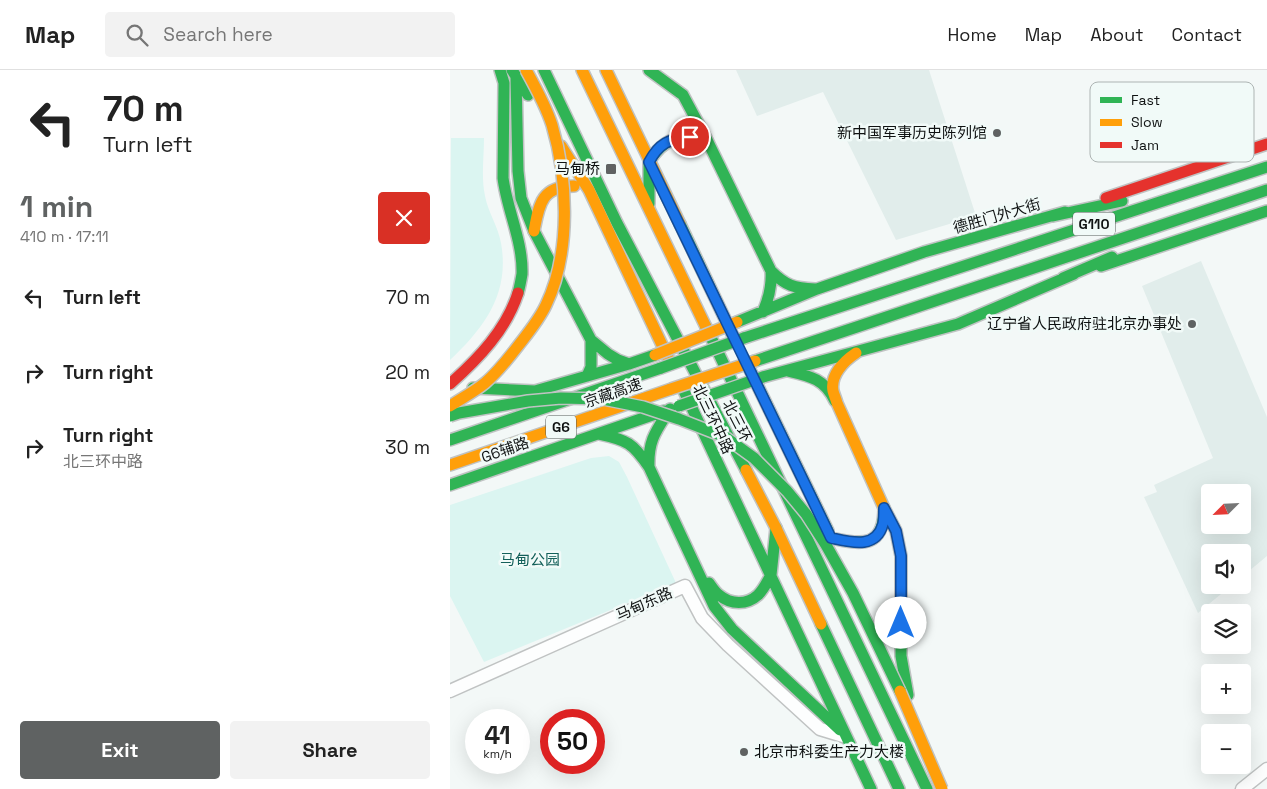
<!DOCTYPE html>
<meta charset="utf-8">
<style>
:root{--surface:#fff;--page:#f2f2f2;--text:#222;--muted:#767676;--line:#e0e0e0;--accent:#5f6262}
body{margin:0;font-family:"Space Grotesk","Noto Sans SC",sans-serif;background:var(--page);color:var(--text);height:100vh;display:flex;flex-direction:column;font-size:19px;white-space:nowrap}
*{box-sizing:border-box;margin:0}
p{font-size:16px;color:var(--muted)}
.icon{flex:none;width:28px;height:28px;fill:none;stroke:currentColor;stroke-width:2;stroke-linecap:round;stroke-linejoin:round}
.map{position:relative;flex:1;overflow:hidden}
.panel{display:flex;flex-direction:column;background:var(--surface);width:450px}
.panel>*{flex:none}
.top-card{background:#fff;color:var(--text);overflow:hidden}
.needle{width:32px;rotate:246deg}
.buttons{position:absolute;left:751px;top:414px;display:grid;gap:10px}
.buttons a{display:grid;place-items:center;width:50px;height:50px;border-radius:5px;background:var(--surface);box-shadow:0 5px 20px #0002;font-size:25px}
.speed{position:absolute;left:15px;top:639px;display:flex;gap:10px;font-size:25px;font-weight:700;text-align:center}
.speed>*{display:grid;place-content:center;width:65px;height:65px;border-radius:50%;background:var(--surface);box-shadow:0 5px 20px #0002;line-height:1}
.speed small{font-size:12px;font-weight:400}
.speed .limit{border:8px solid #d22;background:#fff;color:#111}
.pin{position:absolute;display:grid;place-items:center;width:42px;height:42px;color:#fff;margin:-21px;border:2px solid #fff;border-radius:50%;box-shadow:0 1px 5px #0007}
.me{position:absolute;width:55px;margin:-28px;rotate:0deg;stroke-linejoin:round;filter:drop-shadow(0 0 4px #0008)}
.turn{display:flex;align-items:center;gap:18px;height:105px;padding:0 20px;font-size:22px}
.turn .icon{width:65px;height:65px;stroke-width:2.5}
.turn b{display:block;font-size:35px;line-height:42px}
.round{display:grid;place-items:center;flex:none;width:52px;height:52px;border-radius:5px;background:var(--page)}
.head{display:flex;align-items:center;justify-content:space-between;height:85px;padding:0 20px}
h1{font-size:30px;font-weight:600;line-height:38px;color:var(--accent)}
.primary-button{display:flex;gap:10px;margin-top:auto;padding:10px 20px}
.primary-button a{flex:1;height:58px;border-radius:5px;background:var(--accent);color:#fff;font-size:20px;font-weight:600;line-height:58px;text-align:center}
.primary-button a+a{background:var(--page);color:var(--text)}
ul{padding:0;list-style:none}
li{display:flex;align-items:center;gap:15px;height:75px;padding:0 20px}
li div{flex:1}
li b{display:block;font-size:19px}
li em{font-style:normal}
header{display:flex;align-items:center;gap:30px;box-sizing:border-box;height:70px;padding:0 25px;background:var(--surface);border-bottom:1px solid var(--line)}
header strong{font-size:24px}
nav{display:flex;gap:28px;margin-inline-start:auto;font-size:18px}
.search{width:350px;height:45px;background:var(--page);display:flex;align-items:center;gap:12px;box-sizing:border-box;padding:0 18px;border-radius:5px;color:var(--muted);font-size:19px}
main{display:flex;flex:1;min-height:0}
.map>svg:first-child{display:block}
.built{fill:#e1edeb;fill-rule:evenodd}
.green{fill:#dbf5f1}
.lines{fill:none;stroke-linecap:round;stroke-linejoin:round}
.street-casing{stroke:#c0c3c3;stroke-width:15}
.fast-casing{stroke:#c0c3c3;stroke-width:14}
.slow-casing{stroke:#c0c3c3;stroke-width:14}
.jam-casing{stroke:#c0c3c3;stroke-width:14}
.street{stroke:#fdfefe;stroke-width:12}
.fast{stroke:#30b455;stroke-width:11}
.slow{stroke:#ff9f0a;stroke-width:11}
.jam{stroke:#e5322d;stroke-width:11}
.fast-bridge-casing{stroke:#c0c3c3;stroke-width:14;stroke-linecap:butt}
.slow-bridge-casing{stroke:#c0c3c3;stroke-width:14;stroke-linecap:butt}
.fast-bridge{stroke:#30b455;stroke-width:11}
.slow-bridge{stroke:#ff9f0a;stroke-width:11}
.route-casing{stroke:#114b97;stroke-width:12}
.route{stroke:#1a73e8;stroke-width:9}
.poi-dot{fill:#5f6262;stroke:#f1faf8;stroke-width:2}
.labels{text-anchor:middle;stroke-width:5;stroke-linejoin:round;paint-order:stroke}
.shield{fill:#f1faf8;stroke:#535857;stroke-width:1}
.shield-label{font-size:14px;font-weight:bold;fill:#0f1212}
.poi-label{font-size:15px;fill:#0f1212;stroke:#f1faf8;text-anchor:end}
.street-label{font-size:15px;fill:#0f1212;stroke:#f1faf8}
.park-label{font-size:15px;fill:#14605a;stroke:#f1faf8}
.key{fill:#f1faf8;stroke:#adb4b3;stroke-width:1}
.key-label{font-size:14px;fill:#0f1212}
</style>
<header>
<strong>Map</strong>
<div class="search"><svg class="icon" aria-label="search" viewBox="0 0 24 24"><circle cx="10" cy="10" r="6"/><path d="M15 15l6 6"/></svg>Search here</div>
<nav><a>Home</a><a>Map</a><a>About</a><a>Contact</a></nav>
</header>
<main>
<section class="panel">
<div class="top-card">
<div class="turn"><svg class="icon" aria-label="left" viewBox="0 0 24 24"><path d="M17 20v-9H6M10 6l-5 5 5 5"/></svg><div><b>70 m</b>Turn left</div></div>
</div>
<div class="head"><div><h1>1 min</h1><p>410 m · 17:11</p></div><a class="round" style="background:#d93025;color:#fff"><svg class="icon" aria-label="close" viewBox="0 0 24 24"><path d="M6 6l12 12M18 6L6 18"/></svg></a></div>
<ul>
<li><svg class="icon" aria-label="left" viewBox="0 0 24 24"><path d="M17 20v-9H6M10 6l-5 5 5 5"/></svg><div><b>Turn left</b></div><em>70 m</em></li>
<li><svg class="icon" aria-label="right" viewBox="0 0 24 24"><path d="M7 20v-9h11M14 6l5 5-5 5"/></svg><div><b>Turn right</b></div><em>20 m</em></li>
<li><svg class="icon" aria-label="right" viewBox="0 0 24 24"><path d="M7 20v-9h11M14 6l5 5-5 5"/></svg><div><b>Turn right</b><p>北三环中路</p></div><em>30 m</em></li>
</ul>
<div class="primary-button"><a>Exit</a><a>Share</a></div>
</section>
<div class="map">
<svg width="817" height="719" viewBox="0 0 817 719">
<rect width="100%" height="100%" fill="#f3f8f7"/>
<path class="built" d="M286,0h193l47,146 -80,24 -73,-148 -66,24z
M751,191l66,156v139l-24,20 -1,-24h-32v33h22l-34,28 -54,-116 13,-5 -3,-7 59,-27 -71,-172zM760,422h32v33h-32z"/>
<path class="green" d="M1,68h33c0,19 -3,39 1,58 3,16 13,30 16,47 9,50 -16,84 -51,117z
M159,386l10,6 8,15 49,106 -192,79 -34,-66v-91l141,-47z"/>
<g class="lines">
<defs>
<path id="street" d="M0,621l235,-105 17,32 26,27 92,84 23,7
M792,719l25,-20"/>
<path id="fast" d="M50,0l4,13 -1,95c4,32 20,63 19,96 -1,6 -2,12 -4,19
M62,0l16,25
M94,0l73,153 129,247
M199,0l34,25 23,43 65,133c1,15 -2,27 -8,41
M66,7l2,94 3,27 13,33 57,109 17,14 10,6 11,4
M199,92c15,-25 30,-26 57,-24
M199,92v42
M603,146l69,-15
M230,154l54,114
M651,196l166,-55
M321,201c15,15 23,17 44,18
M613,208l49,-21
M287,252l80,-33 107,-37 141,-40
M256,257l221,462
M294,268l523,-171
M305,291l512,-171
M299,298l79,163
M338,301c22,5 37,8 47,30
M137,306l4,-9v-27
M313,307l195,-53 116,-50
M23,318l62,3 94,-27 26,-9
M233,319l188,400
M149,364c28,6 34,9 50,33l65,139 18,23 108,101
M0,370l211,-72
M199,397c-1,-27 7,-36 21,-58
M0,415l214,-74
M381,468c31,7 53,10 53,-30
M321,505l5,-47
M259,513c3,4 6,9 10,12 12,10 28,10 39,0 6,-6 9,-13 13,-20
M451,532v54l7,39
M371,554l78,165"/>
<path id="slow" d="M132,0l124,257
M156,0l74,154
M111,76l28,44 82,174
M84,161c5,-26 7,-45 40,-45
M406,283c-12,8 -26,22 -23,38 1,4 3,8 4,12l47,105 12,23 5,25v46
M0,395l221,-76
M296,400l30,58 45,96"/>
<path id="jam" d="M656,128l161,-54
M0,314c29,-26 56,-54 68,-91"/>
</defs>
<use href="#street" class="street-casing"/>
<use href="#fast" class="fast-casing"/>
<use href="#slow" class="slow-casing"/>
<use href="#jam" class="jam-casing"/>
<use href="#street" class="street"/>
<use href="#fast" class="fast"/>
<use href="#slow" class="slow"/>
<use href="#jam" class="jam"/>
<defs>
<path id="fast-bridge" d="M211,298l83,-30
M229,336l84,-29
M0,346l9,-3 69,-12 33,-3 42,1 40,8 36,12 46,18 29,21 33,33 19,23 20,31 27,48 47,98"/>
<path id="slow-bridge" d="M205,285l82,-33
M221,319l84,-28
M0,336c12,-8 24,-14 35,-23 13,-11 23,-24 33,-37 10,-13 21,-26 28,-41 25,-52 22,-126 6,-180 -6,-19 -16,-37 -26,-55
M450,621l42,98"/>
</defs>
<use href="#fast-bridge" class="fast-bridge-casing"/>
<use href="#slow-bridge" class="slow-bridge-casing"/>
<use href="#fast-bridge" class="fast-bridge"/>
<use href="#slow-bridge" class="slow-bridge"/>
</g>
<g class="lines">
<defs>
<path id="route" d="M240,67c-21,2 -31,6 -41,25l182,376c19,4 45,12 52,-14 1,-5 1,-11 1,-16l12,23 5,25v67"/>
</defs>
<use href="#route" class="route-casing"/>
<use href="#route" class="route"/>
</g>
<g class="poi-dot">
<circle cx="547" cy="63" r="5"/>
<rect x="155" y="93" width="12" height="12" rx="2.5"/>
<circle cx="742" cy="254" r="5"/>
<circle cx="294" cy="682" r="5"/>
</g>
<g class="labels">
<g class="shield">
<rect x="623" y="142.5" width="42" height="23" rx="4"/>
<rect x="96" y="345.5" width="30" height="23" rx="4"/>
</g>
<g class="shield-label">
<text x="644" y="159">G110</text>
<text x="111" y="362">G6</text>
</g>
<g class="poi-label">
<text x="537" y="68">新中国军事历史陈列馆</text>
<text x="150" y="104">马甸桥</text>
<text x="732" y="259">辽宁省人民政府驻北京办事处</text>
<text x="304" y="687" text-anchor="start">北京市科委生产力大楼</text>
</g>
<g class="street-label">
<text transform="translate(547 146) rotate(-16)" y="5">德胜门外大街</text>
<text transform="translate(163 323) rotate(-19)" y="5">京藏高速</text>
<text transform="translate(263 349) rotate(65)" y="5">北三环中路</text>
<text transform="translate(287 351) rotate(63)" y="5">北三环</text>
<text transform="translate(55 380) rotate(-19)" y="5">G6辅路</text>
<text transform="translate(194 534) rotate(-24)" y="5">马甸东路</text>
</g>
<g class="park-label">
<text x="80" y="495">马甸公园</text>
</g>
</g>
<rect x="640" y="12" width="164" height="80" rx="8" class="key"/>
<rect x="650" y="27" width="22" height="6" fill="#30b455"/>
<rect x="650" y="49" width="22" height="7" fill="#ff9f0a"/>
<rect x="650" y="72" width="22" height="6" fill="#e5322d"/>
<g class="key-label">
<text x="681" y="35">Fast</text>
<text x="681" y="57">Slow</text>
<text x="681" y="80">Jam</text>
</g>
</svg>
<div class="buttons">
<a><svg class="needle" viewBox="-14 -14 28 28"><path d="M0-13l5 13h-10z" fill="#e53935"/><path d="M0 13l5-13h-10z" fill="#767676"/></svg></a>
<a><svg class="icon" aria-label="sound" viewBox="0 0 24 24"><path d="M4 9h4l5-4v14l-5-4H4zM17 9q2 3 0 6"/></svg></a>
<a><svg class="icon" aria-label="layers" viewBox="0 0 24 24"><path d="M12 4l9 5-9 5-9-5zM3 14l9 5 9-5"/></svg></a>
<a>+</a>
<a>−</a>
</div>
<div class="speed"><div>41<small>km/h</small></div><div class="limit">50</div></div>
<div class="pin" style="left:240px;top:67px;background:#d93025"><svg class="icon" aria-label="arrive" viewBox="0 0 24 24"><path d="M6 21V4h12l-3 4 3 4H6"/></svg></div>
<svg class="me" style="left:451px;top:553px" viewBox="-20 -20 40 40"><circle r="19" fill="#fff"/><path d="M0-13L10 11 0 6-10 11z" fill="#1a73e8"/></svg>
</div>
</main>
